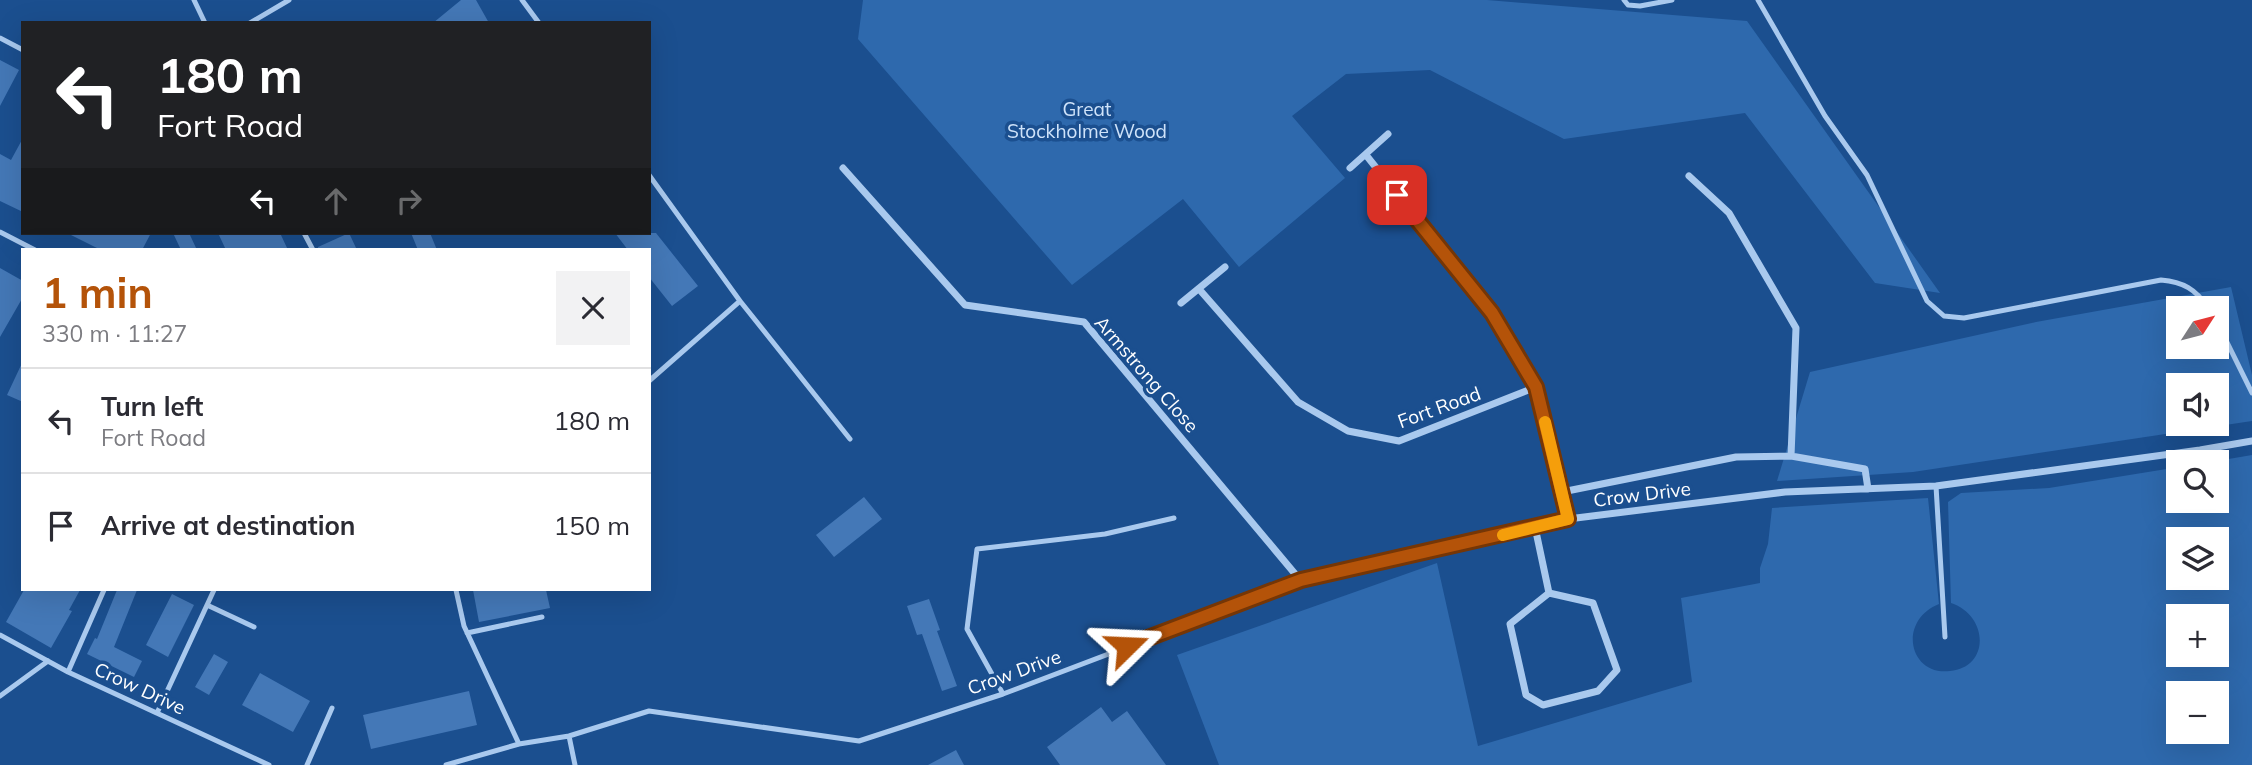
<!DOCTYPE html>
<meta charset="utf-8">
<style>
:root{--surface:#fff;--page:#f2f2f3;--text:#2b2b33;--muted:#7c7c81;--line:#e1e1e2;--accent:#b45309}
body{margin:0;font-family:Mulish,sans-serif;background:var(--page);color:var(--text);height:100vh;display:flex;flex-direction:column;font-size:26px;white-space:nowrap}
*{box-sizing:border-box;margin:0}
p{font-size:23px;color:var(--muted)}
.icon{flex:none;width:38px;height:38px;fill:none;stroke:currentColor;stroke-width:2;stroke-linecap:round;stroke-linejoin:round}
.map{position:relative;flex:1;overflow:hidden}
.panel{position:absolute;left:21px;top:248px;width:630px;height:343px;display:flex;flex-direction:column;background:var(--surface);border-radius:0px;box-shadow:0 7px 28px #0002}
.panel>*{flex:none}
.top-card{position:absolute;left:21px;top:21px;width:630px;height:214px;border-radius:0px;box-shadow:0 7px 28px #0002;background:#202124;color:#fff;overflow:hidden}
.needle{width:46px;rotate:54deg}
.buttons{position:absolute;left:2166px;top:296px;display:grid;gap:14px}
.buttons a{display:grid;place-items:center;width:63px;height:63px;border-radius:0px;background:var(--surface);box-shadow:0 7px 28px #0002;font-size:35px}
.pin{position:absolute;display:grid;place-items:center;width:60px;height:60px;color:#fff;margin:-30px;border-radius:14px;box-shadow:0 4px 10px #0006}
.me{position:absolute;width:77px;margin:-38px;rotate:69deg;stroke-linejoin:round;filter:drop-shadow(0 0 5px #0008)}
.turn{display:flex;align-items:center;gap:24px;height:147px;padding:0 21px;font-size:32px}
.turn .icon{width:91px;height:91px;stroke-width:2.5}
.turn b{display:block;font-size:49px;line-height:60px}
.lanes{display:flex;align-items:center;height:66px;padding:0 21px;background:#0003;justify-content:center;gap:35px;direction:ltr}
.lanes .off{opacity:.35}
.round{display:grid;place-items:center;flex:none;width:74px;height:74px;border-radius:0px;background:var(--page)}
.head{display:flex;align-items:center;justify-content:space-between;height:119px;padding:0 21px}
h1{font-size:42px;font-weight:700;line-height:52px;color:var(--accent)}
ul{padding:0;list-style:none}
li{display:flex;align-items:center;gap:21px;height:105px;padding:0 21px;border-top:2px solid var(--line)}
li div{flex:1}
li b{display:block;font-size:26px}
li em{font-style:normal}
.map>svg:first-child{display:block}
.green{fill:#2e69ad;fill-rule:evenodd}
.building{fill:#4478b7}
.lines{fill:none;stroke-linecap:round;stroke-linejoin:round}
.service{stroke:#a9c9ee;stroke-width:5}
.minor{stroke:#a9c9ee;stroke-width:7}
.route-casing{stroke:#753606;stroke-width:18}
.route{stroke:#b45309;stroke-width:12}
.slow{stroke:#f59e0b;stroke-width:12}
.labels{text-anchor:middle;stroke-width:7;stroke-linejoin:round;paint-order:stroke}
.park-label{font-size:19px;fill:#cfe3fa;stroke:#1b4f8f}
.street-label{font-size:19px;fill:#fff;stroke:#1b4f8f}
</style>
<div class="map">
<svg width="2252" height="765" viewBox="0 0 2252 765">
<rect width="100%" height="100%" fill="#1b4f8f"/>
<path class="green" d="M863,0h624l260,21 193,272 -65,-10 -130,-170 -181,26 -134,-69 -84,4 -54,42 53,62 -106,89 -56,-68 -111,86 -214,-246z
M2231,287l21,88v46l-339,51 -136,9 33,-109 226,-50zM2179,308h38v38h-38zM2179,385h38v39h-38z
M2252,455v310h-1033l-42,-110 260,-92 41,183 214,-64 -11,-84 79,-15v-15l8,-24 4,-36 156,-10 11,106c-42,17 -30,72 11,67 40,-4 39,-55 1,-68l-3,-101 13,-9 88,-5 130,-21v33h38v-38h-6zM2217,539v39h-38v-39zM2179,616h38v38h-38zM2179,693h38v39h-38z"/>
<path class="building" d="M461,0h15l13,23h-56z
M0,60l19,10 -19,36z
M23,138v74l-23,-11v-47l11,6z
M67,233h84l-9,17h-41z
M173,233h16l8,17h-16z
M218,233h62l8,17h-62z
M349,233l8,17h-39v-3z
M411,233h19l7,17h-19z
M615,233h41l42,53 -26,20 -23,-29v-27h-21z
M0,268l23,13v16l-23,40z
M23,361v41l-16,-7z
M864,497l18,22 -48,38 -18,-22z
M24,590h56l-11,20 3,1 -21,37 -45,-26z
M117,590h20l-23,57 28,14 -8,16 -47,-23 8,-16 2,1z
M473,590h73l4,18 -71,14z
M172,594l22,11 -26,52 -22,-12z
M929,599l11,31 -3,1 20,55 -15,5 -20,-57 -5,1 -10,-29z
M214,654l14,8 -19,33 -14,-8z
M260,673l50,28 -17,31 -51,-27z
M469,691l8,34 -106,24 -8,-34z
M1101,707l11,15 15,-11 39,54h-106l-13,-18z
M956,750l8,15h-36z"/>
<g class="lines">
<path class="service" d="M194,0l11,23
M522,0l17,23
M1624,0l4,5 12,1 32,-6
M1758,0l67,116 42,59 60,126 17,15 20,2 197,-38c22,2 35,9 47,28
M250,23l39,-23
M0,38l23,12
M649,175l91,126
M0,232l35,18
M304,233l9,17
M2217,322l35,71
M649,381l91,-80 110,138
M1936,486l9,151
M456,590l8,36 55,118
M207,605l47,22
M467,633l75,-16
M0,635l68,37 201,93
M68,672l36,-82
M1003,694l-36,-65 10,-80 128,-15 69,-16
M0,696l48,-35
M157,713l57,-123
M569,736l6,29
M307,765l25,-57
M446,765l73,-21 50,-8 80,-25 210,30 144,-47 298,-113"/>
<path class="minor" d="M1366,155l126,158 44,74 32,132
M843,168l122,137 119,17 217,259 267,-62 217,-27 151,-6 264,-36 52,-9
M1350,168l38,-34
M1689,176l40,37 67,115 -5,128
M1199,289l99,113 50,29 51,10 137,-54
M1181,303l44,-36
M1562,492l174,-35 55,-1 74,13 3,20
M1535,527l14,66
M1549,593l44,10 24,67 -19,21 -55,14 -17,-10 -16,-71z"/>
</g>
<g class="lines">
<defs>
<path id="route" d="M1127,646l174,-66 267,-61 -32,-132 -44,-74 -95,-118"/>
</defs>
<use href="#route" class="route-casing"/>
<use href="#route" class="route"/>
<path class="slow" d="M1503,535l65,-16 -23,-97"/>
</g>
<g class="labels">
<g class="park-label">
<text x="1087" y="116">Great<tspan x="1087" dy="22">Stockholme Wood</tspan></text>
</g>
<g class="street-label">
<text transform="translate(1147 374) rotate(49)" y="7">Armstrong Close</text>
<text transform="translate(1439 407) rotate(-20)" y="7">Fort Road</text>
<text transform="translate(1642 494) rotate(-7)" y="7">Crow Drive</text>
<text transform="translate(1014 672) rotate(-20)" y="7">Crow Drive</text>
<text transform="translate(140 688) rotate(25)" y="7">Crow Drive</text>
</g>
</g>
</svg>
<div class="buttons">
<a><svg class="needle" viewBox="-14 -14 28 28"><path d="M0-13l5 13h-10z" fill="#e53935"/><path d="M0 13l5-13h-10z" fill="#7c7c81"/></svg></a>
<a><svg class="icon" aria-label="sound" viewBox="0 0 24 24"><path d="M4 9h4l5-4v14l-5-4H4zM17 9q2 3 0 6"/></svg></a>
<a><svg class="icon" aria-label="search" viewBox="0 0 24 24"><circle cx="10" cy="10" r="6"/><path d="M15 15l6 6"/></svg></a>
<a><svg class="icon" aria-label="layers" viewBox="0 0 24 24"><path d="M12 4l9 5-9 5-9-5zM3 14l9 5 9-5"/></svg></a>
<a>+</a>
<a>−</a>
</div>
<div class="pin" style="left:1397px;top:195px;background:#d93025"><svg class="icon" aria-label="arrive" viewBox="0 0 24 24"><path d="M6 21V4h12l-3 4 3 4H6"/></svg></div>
<svg class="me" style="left:1127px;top:646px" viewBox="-20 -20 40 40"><path d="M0-17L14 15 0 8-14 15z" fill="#b45309" stroke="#fff" stroke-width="4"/></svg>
<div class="top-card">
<div class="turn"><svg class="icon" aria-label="left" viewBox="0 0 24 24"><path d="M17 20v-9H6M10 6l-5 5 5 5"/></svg><div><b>180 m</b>Fort Road</div></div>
<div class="lanes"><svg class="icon" aria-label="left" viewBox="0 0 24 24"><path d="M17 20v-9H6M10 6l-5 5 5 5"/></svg><svg class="icon off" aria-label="ahead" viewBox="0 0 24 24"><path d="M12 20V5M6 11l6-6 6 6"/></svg><svg class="icon off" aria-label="right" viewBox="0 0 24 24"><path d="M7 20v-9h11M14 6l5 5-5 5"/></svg></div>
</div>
<section class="panel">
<div class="head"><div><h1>1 min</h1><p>330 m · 11:27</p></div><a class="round"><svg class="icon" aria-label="close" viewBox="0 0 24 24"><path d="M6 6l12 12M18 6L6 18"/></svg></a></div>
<ul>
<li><svg class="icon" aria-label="left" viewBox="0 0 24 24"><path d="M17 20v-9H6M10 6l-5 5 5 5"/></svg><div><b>Turn left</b><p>Fort Road</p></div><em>180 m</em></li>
<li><svg class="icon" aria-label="arrive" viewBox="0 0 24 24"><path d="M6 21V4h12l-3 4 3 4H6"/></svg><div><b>Arrive at destination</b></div><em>150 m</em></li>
</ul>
</section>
</div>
